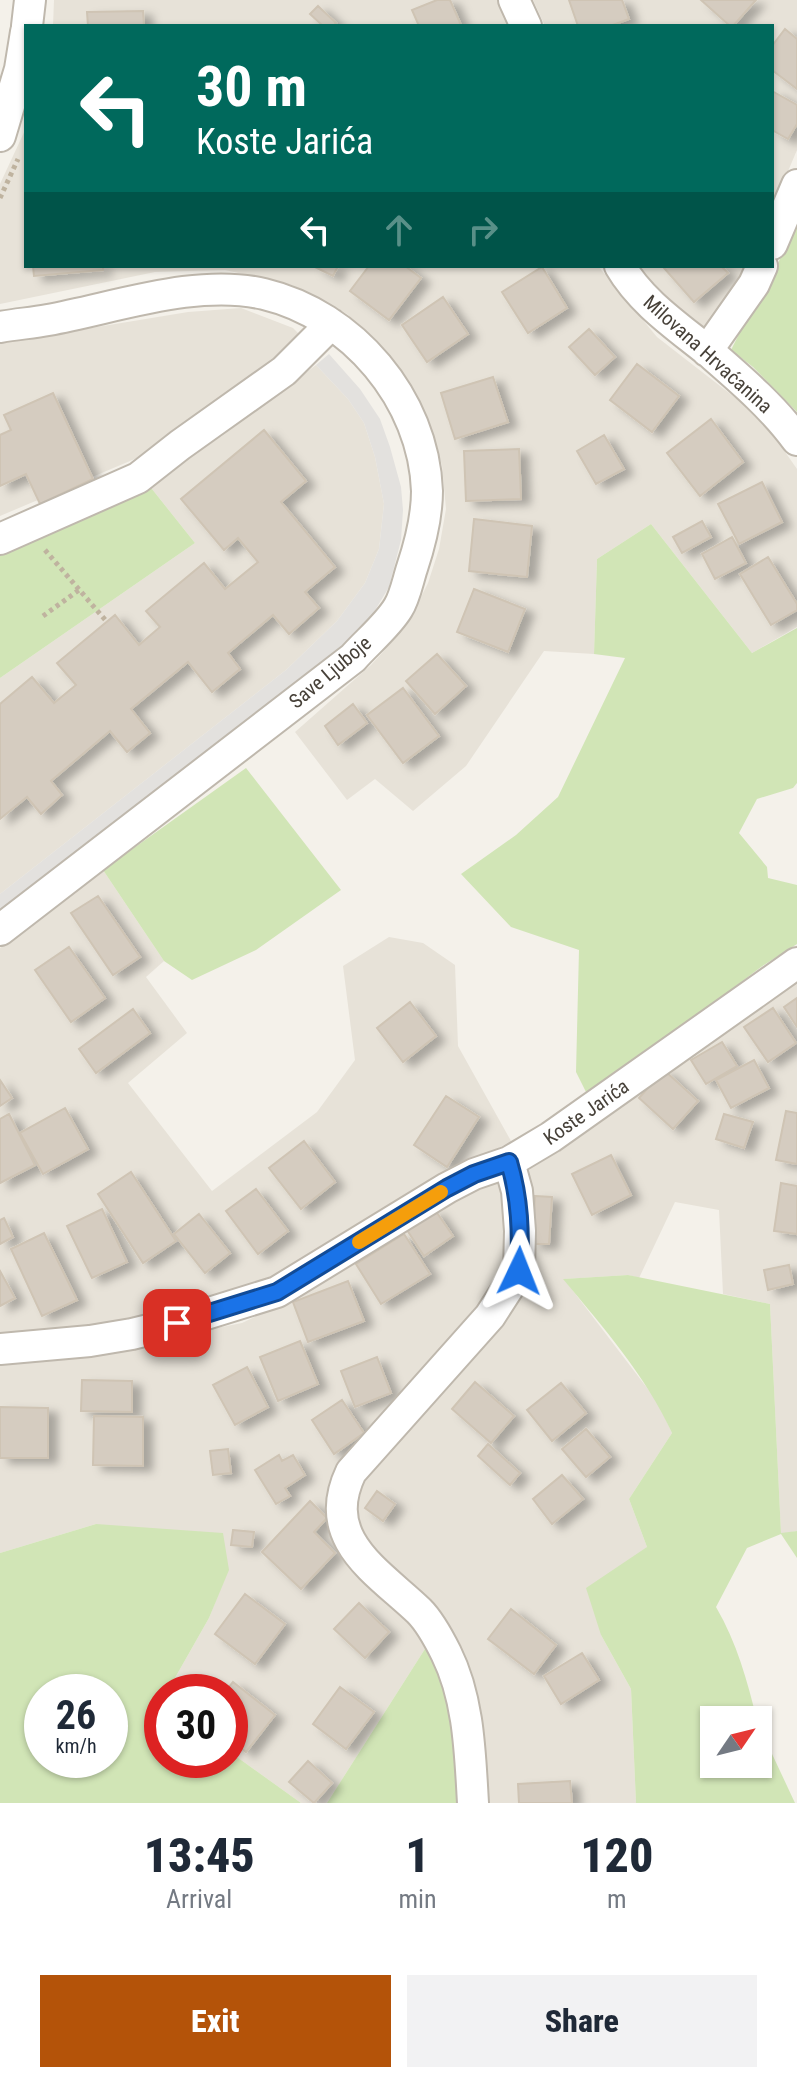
<!DOCTYPE html>
<meta charset="utf-8">
<style>
:root{--surface:#fff;--page:#f2f2f3;--text:#1f2937;--muted:#747a83;--accent:#b45309}
body{margin:0;font-family:"Roboto Condensed",sans-serif;background:var(--page);color:var(--text);height:100vh;display:flex;flex-direction:column;font-size:30px;white-space:nowrap}
*{box-sizing:border-box;margin:0}
p{font-size:26px;color:var(--muted)}
.icon{flex:none;width:44px;height:44px;fill:none;stroke:currentColor;stroke-width:2;stroke-linecap:round;stroke-linejoin:round}
.map{position:relative;height:1803px;overflow:hidden}
.details{display:flex;flex-direction:column;background:var(--surface);flex:1}
.details>*{flex:none}
.top-card{position:absolute;left:24px;top:24px;width:750px;height:244px;border-radius:0px;box-shadow:0 2px 6px #0004;background:#00695c;color:#fff;overflow:hidden}
.needle{width:52px;rotate:55deg}
.fabs{position:absolute;left:700px;top:1706px;display:grid;gap:16px}
.fabs a{display:grid;place-items:center;width:72px;height:72px;border-radius:0px;background:var(--surface);box-shadow:0 2px 6px #0004;font-size:40px}
.speed{position:absolute;left:24px;top:1674px;display:flex;gap:16px;font-size:40px;font-weight:700;text-align:center}
.speed>*{display:grid;place-content:center;width:104px;height:104px;border-radius:50%;background:var(--surface);box-shadow:0 2px 6px #0004;line-height:1}
.speed small{font-size:20px;font-weight:400}
.speed .limit{border:12px solid #d22;background:#fff;color:#111}
.pin{position:absolute;display:grid;place-items:center;width:68px;height:68px;color:#fff;margin:-34px;border-radius:16px;box-shadow:0 4px 12px #0006}
.me{position:absolute;width:88px;margin:-44px;rotate:2deg;stroke-linejoin:round;filter:drop-shadow(0 0 6px #0008)}
.turn{display:flex;align-items:center;gap:28px;height:168px;padding:0 40px;font-size:36px}
.turn .icon{width:104px;height:104px;stroke-width:2.5}
.turn b{display:block;font-size:56px;line-height:68px}
.lanes{display:flex;align-items:center;height:76px;padding:0 40px;background:#0003;justify-content:center;gap:40px;direction:ltr}
.lanes .off{opacity:.35}
.eta{display:flex;justify-content:space-evenly;align-items:center;height:136px;text-align:center}
.eta b{font-size:48px;font-weight:800;line-height:56px}
.primary-button{display:flex;gap:16px;margin-top:auto;padding:16px 40px}
.primary-button a{flex:1;height:92px;border-radius:0px;background:var(--accent);color:#fff;font-size:32px;font-weight:800;line-height:92px;text-align:center}
.primary-button a+a{background:var(--page);color:var(--text)}
.map>svg:first-child{display:block}
.residential{fill:#e7e2d8}
.green{fill:#d1e5b6;fill-rule:evenodd}
.parking{fill:#e3e1de}
.building{fill:#d5ccc0;stroke:#cfc4b4;stroke-width:2;filter:url(#shadow)}
.lines{fill:none;stroke-linecap:round;stroke-linejoin:round}
.minor-casing{stroke:#bfb8ad;stroke-width:34}
.path{stroke:#bfb39f;stroke-width:5;stroke-dasharray:4 4;stroke-linecap:butt}
.minor{stroke:#fff;stroke-width:30}
.route-casing{stroke:#114b97;stroke-width:20}
.route{stroke:#1a73e8;stroke-width:14}
.slow{stroke:#f59e0b;stroke-width:14}
.labels{text-anchor:middle;stroke-width:6;stroke-linejoin:round;paint-order:stroke}
.street-label{font-size:20px;fill:#474139;stroke:#fff}
</style>
<div class="map">
<svg width="797" height="1803" viewBox="0 0 797 1803">
<defs>
<filter id="shadow"><feDropShadow dx="9" dy="5" stdDeviation="4" flood-color="#0004"/></filter>
</defs>
<rect width="100%" height="100%" fill="#f4f1ea"/>
<path class="residential" d="M54,0h446l10,26h-457z
M533,0h264v150l-25,59v-183h-227z
M26,128v138h572l59,71 85,66 27,26 28,40v158l-45,26 -101,-129 -54,35 -3,95 -50,-3 -78,115 -53,45 -38,-32 -28,21 -52,-68 76,-67 22,-24 17,-22 18,-36 11,-34 7,-40 -4,-44 -22,-63 -35,-52 -38,-36 -55,-29 -67,-15 -70,2 -155,32v-120z
M638,266h110l-36,54 -9,9 -48,-42z
M241,308l52,20 11,11 -21,20 -146,99 -137,58v-173l188,-31z
M316,365l32,34 16,24 11,34 9,47 -5,45 -14,34 -28,38 -51,49 -286,224v-216l195,-135 -47,-59 74,-48z
M103,870l61,91 -18,16 41,56 -59,50 84,108 105,-79 38,-52 -12,-94 46,-29 34,6 32,22 3,81 53,95 -213,127 -57,25 -123,32 -118,10v-387z
M797,971v560l-16,3 -11,-230 -47,-10 -4,-84 -44,-8 -36,76 -11,-3 -64,4 93,122 15,32 -43,66 18,48 -46,88 30,54 5,114h-153l-12,-120 -98,-129 -15,-27 -5,-39 179,-216 -6,-110z
M502,1181l8,45 -4,37 -8,19 -166,214 98,145 -103,162h-26l-71,-51v-60h-63l42,-74 19,-48 -132,-46 -96,29v-192l161,-22 81,-16 40,-19 187,-116z"/>
<path class="green" d="M797,223v189l-44,-45 -22,-17 10,-20 19,-29z
M148,484l47,59 -195,135v-133z
M651,524l101,129 45,-25v155l-4,5 -36,11 -18,34 28,34 1,11 29,7v59l-36,23 -172,131 -13,-26 3,-122 -68,-23 -50,-53 55,-39 42,-38 67,-139 -31,-4 3,-95z
M246,768l95,122 -85,60 -64,30 -28,-19 -61,-91z
M628,1275l142,29 11,229 16,-2v27l-16,-24 -34,14 -31,59c21,36 31,73 41,113h-43v44h44v-40l37,79h-159l-5,-114 -30,-54 -15,-47 61,-41 -18,-48 43,-66c-26,-57 -69,-106 -109,-154z
M96,1524l127,9 6,37 -20,48 -42,74h-5v68h68v-8l71,51h-301v-250zM110,1692v68h-68v-68z
M430,1641l19,53 12,109h-134z"/>
<path class="parking" d="M329,354l31,35 20,30 10,28 11,40 2,23 -2,30 -12,47 -21,35 -17,21 -351,277v-26l286,-224 51,-49 28,-38 14,-34 5,-45 -9,-47 -11,-34 -16,-24 -32,-34z"/>
<path class="building" d="M437,0h13l11,25 -42,1 -7,-16z
M569,0h53l7,19 -19,7h-32z
M701,0h55l-23,26h-3z
M318,6l18,17 -3,3h-10l-13,-12z
M143,11l1,15h-56l-1,-14z
M785,29l12,10v50l-25,-19v-24z
M772,91l25,14v19l-9,15 -16,-9z
M33,266h70v4l-69,6z
M313,266h25l-5,10z
M369,266h36l16,12 -32,42 -39,-29z
M666,266h55l7,7 -34,29 -30,-34z
M542,267l25,41 -39,25 -26,-41z
M443,297l25,37 -41,28 -25,-37z
M589,329l26,28 -20,18 -26,-28z
M637,364l42,32 -27,36 -42,-32z
M493,377l15,45 -53,17 -14,-46z
M53,393l40,86 -53,25 -14,-30 -26,12v-51l11,-5 -7,-15z
M711,419l32,43 -43,34 -33,-43z
M264,430l42,51 -25,21 54,65 -30,25 14,16 -30,26 -16,-19 -45,38 12,16 -28,23 -24,-30 -57,47 19,24 -23,19 -17,-21 -59,50 11,14 -21,19 -14,-17 -27,22v-115l32,-27 22,26 22,-18 -19,-22 58,-48 24,30 21,-18 -14,-16 58,-48 21,26 33,-27 -20,-24 -14,12 -43,-51z
M604,435l20,34 -28,15 -19,-33z
M519,449l2,50 -55,2 -2,-50z
M762,482l20,40 -43,22 -21,-40z
M474,519l58,7 -5,51 -58,-6z
M702,521l9,16 -29,16 -9,-16z
M732,537l14,26 -31,16 -13,-25z
M768,557l29,47v6l-26,15 -31,-51z
M474,589l51,20 -17,43 -51,-20z
M437,654l29,32 -31,28 -29,-33z
M403,688l36,48 -36,27 -36,-48z
M353,704l14,19 -29,22 -13,-19z
M98,896l42,61 -27,18 -42,-62z
M69,947l36,51 -34,24 -36,-52z
M797,998v29l-13,-20z
M410,1002l26,34 -33,26 -26,-34z
M773,1008l23,35 -28,19 -24,-35z
M133,1009l17,24 -54,40 -17,-24z
M722,1042l15,24 -31,18 -15,-24z
M754,1060l15,28 -38,20 -15,-28z
M664,1070l34,31 -25,28 -34,-31z
M0,1080l12,18 -12,8z
M446,1096l33,21 -32,50 -33,-22z
M65,1108l23,41 -45,25 -23,-41z
M786,1111l11,2v51l-21,-4z
M9,1114l26,51 -35,18v-64z
M724,1114l29,8 -9,26 -28,-9z
M304,1141l31,41 -34,27 -32,-41z
M611,1155l20,40 -39,20 -20,-41z
M131,1172l45,69 -33,22 -45,-69z
M781,1183l16,3v48l-23,-3z
M256,1189l32,42 -30,23 -32,-43z
M535,1196l17,1 -3,47h-17z
M102,1209l25,53 -35,16 -25,-52z
M435,1210l18,26 -29,20 -17,-26z
M199,1214l31,39 -25,20 -31,-39z
M4,1218l9,19 -13,7v-24z
M44,1233l33,67 -35,16 -31,-67z
M404,1234l26,40 -49,30 -25,-40z
M789,1265l4,19 -25,6 -4,-20z
M0,1271l15,27 -15,8z
M348,1281l16,40 -56,21 -15,-40z
M300,1341l18,43 -40,17 -18,-44z
M377,1357l14,36 -36,14 -14,-36z
M247,1367l21,40 -33,18 -22,-40z
M82,1380l50,1v31l-51,-1z
M475,1382l39,34 -23,27 -39,-34z
M561,1383l25,30 -34,28 -25,-31z
M342,1400l22,33 -30,21 -22,-34z
M0,1407l48,1v50h-48z
M94,1416l49,1v49l-50,-1z
M586,1429l24,28 -24,20 -24,-28z
M488,1444l32,29 -10,12 -32,-29z
M228,1449l3,24 -18,2 -3,-24z
M279,1455l3,6 11,-6 12,20 -20,13 5,8 -14,8 -21,-34z
M562,1475l21,24 -31,25 -19,-25z
M377,1491l18,13 -12,17 -18,-13z
M310,1501l17,17 -13,14 21,21 -34,36 -39,-37z
M233,1530l21,2 -2,15 -21,-2z
M245,1594l40,30 -30,40 -40,-30z
M359,1603l30,29 -24,26 -31,-29z
M511,1609l45,36 -22,29 -46,-35z
M582,1653l17,27 -38,24 -17,-28z
M233,1682l42,33 -29,37 -16,-13v-47h-5z
M340,1687l34,25 -28,37 -33,-25z
M308,1761l24,22 -18,20 -25,-21z
M570,1781l2,22h-53l-1,-19z"/>
<g class="lines">
<defs>
<path id="minor" d="M514,0l12,26
M27,26l3,-26
M0,136l20,-67 6,-37
M772,244l25,-59
M620,266c21,36 57,60 89,86 31,27 64,55 88,88
M0,327c16,-3 32,-4 48,-7 67,-12 148,-42 216,-26 88,21 160,105 163,197 0,25 -7,53 -15,77 -4,12 -7,29 -14,40 -11,18 -31,34 -45,50l-353,272
M707,351l47,-67 8,-18
M0,539l138,-61 42,-33 104,-74 47,-47
M0,1349l90,-8 42,-7 45,-11 100,-31 170,-104 27,-14 35,-12 42,-25 246,-174
M473,1803c-3,-50 -4,-104 -27,-150 -7,-14 -16,-31 -27,-42 -42,-40 -100,-72 -68,-139l139,-156 29,-45 1,-40 -3,-40 -8,-29"/>
</defs>
<use href="#minor" class="minor-casing"/>
<path class="path" d="M0,198l18,-39
M45,550l62,72
M43,616l36,-26"/>
<use href="#minor" class="minor"/>
</g>
<g class="lines">
<defs>
<path id="route" d="M177,1323l100,-31 170,-104 27,-14 35,-12c11,37 12,71 10,109"/>
</defs>
<use href="#route" class="route-casing"/>
<use href="#route" class="route"/>
<path class="slow" d="M359,1242l82,-50"/>
</g>
<g class="labels">
<g class="street-label">
<text transform="translate(708 354) rotate(42)" y="7">Milovana Hrvaćanina</text>
<text transform="translate(330 672) rotate(-40)" y="7">Save Ljuboje</text>
<text transform="translate(586 1112) rotate(-35)" y="7">Koste Jarića</text>
</g>
</g>
</svg>
<div class="fabs">
<a><svg class="needle" viewBox="-14 -14 28 28"><path d="M0-13l5 13h-10z" fill="#e53935"/><path d="M0 13l5-13h-10z" fill="#747a83"/></svg></a>
</div>
<div class="speed"><div>26<small>km/h</small></div><div class="limit">30</div></div>
<div class="pin" style="left:177px;top:1323px;background:#d93025"><svg class="icon" aria-label="arrive" viewBox="0 0 24 24"><path d="M6 21V4h12l-3 4 3 4H6"/></svg></div>
<svg class="me" style="left:519px;top:1271px" viewBox="-20 -20 40 40"><path d="M0-17L14 15 0 8-14 15z" fill="#1a73e8" stroke="#fff" stroke-width="4"/></svg>
<div class="top-card">
<div class="turn"><svg class="icon" aria-label="left" viewBox="0 0 24 24"><path d="M17 20v-9H6M10 6l-5 5 5 5"/></svg><div><b>30 m</b>Koste Jarića</div></div>
<div class="lanes"><svg class="icon" aria-label="left" viewBox="0 0 24 24"><path d="M17 20v-9H6M10 6l-5 5 5 5"/></svg><svg class="icon off" aria-label="ahead" viewBox="0 0 24 24"><path d="M12 20V5M6 11l6-6 6 6"/></svg><svg class="icon off" aria-label="right" viewBox="0 0 24 24"><path d="M7 20v-9h11M14 6l5 5-5 5"/></svg></div>
</div>
</div>
<section class="details">
<div class="eta">
<div><b>13:45</b><p>Arrival</p></div>
<div><b>1</b><p>min</p></div>
<div><b>120</b><p>m</p></div>
</div>
<div class="primary-button"><a>Exit</a><a>Share</a></div>
</section>
